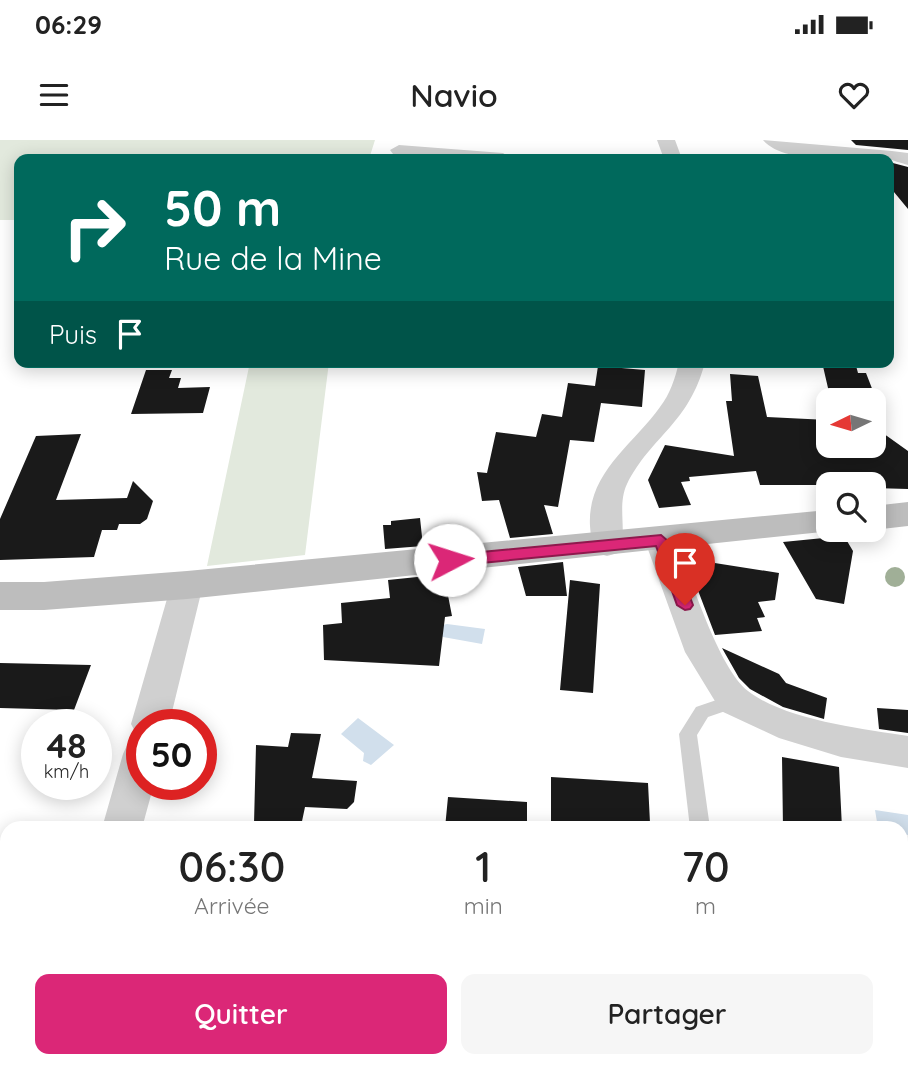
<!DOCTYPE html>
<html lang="fr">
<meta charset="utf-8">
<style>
:root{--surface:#fff;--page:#f6f6f6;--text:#222;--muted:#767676;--accent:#db2777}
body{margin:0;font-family:Quicksand,sans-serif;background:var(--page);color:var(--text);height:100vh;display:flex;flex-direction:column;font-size:26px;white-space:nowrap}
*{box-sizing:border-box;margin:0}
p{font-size:23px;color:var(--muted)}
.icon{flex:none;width:38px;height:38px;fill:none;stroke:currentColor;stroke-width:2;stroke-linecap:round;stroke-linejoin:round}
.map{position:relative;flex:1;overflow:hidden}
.sheet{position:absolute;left:0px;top:681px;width:908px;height:247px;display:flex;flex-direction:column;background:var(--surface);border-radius:21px 21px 0 0;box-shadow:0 4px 18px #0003}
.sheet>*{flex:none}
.hud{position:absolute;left:14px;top:14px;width:880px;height:214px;border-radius:14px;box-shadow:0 4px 18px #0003;background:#00695c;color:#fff;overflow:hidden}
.needle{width:46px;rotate:265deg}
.buttons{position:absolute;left:816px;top:248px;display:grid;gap:14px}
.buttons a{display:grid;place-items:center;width:70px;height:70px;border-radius:14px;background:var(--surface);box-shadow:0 4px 18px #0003;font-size:35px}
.speed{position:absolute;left:21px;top:569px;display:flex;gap:14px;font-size:35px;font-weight:700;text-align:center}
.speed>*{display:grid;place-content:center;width:91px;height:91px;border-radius:50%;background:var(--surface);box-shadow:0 4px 18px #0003;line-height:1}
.speed small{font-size:18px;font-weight:400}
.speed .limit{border:10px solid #d22;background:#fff;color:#111}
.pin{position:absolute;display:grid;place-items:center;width:60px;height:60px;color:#fff;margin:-72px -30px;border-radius:50% 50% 50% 0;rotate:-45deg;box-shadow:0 0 7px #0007}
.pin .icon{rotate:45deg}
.me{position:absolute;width:77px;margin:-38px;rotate:85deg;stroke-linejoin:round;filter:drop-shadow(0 0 5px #0008)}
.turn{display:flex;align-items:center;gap:24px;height:147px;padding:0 35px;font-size:32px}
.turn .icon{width:91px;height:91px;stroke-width:2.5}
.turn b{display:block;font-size:49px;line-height:60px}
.then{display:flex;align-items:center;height:66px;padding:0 35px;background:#0003;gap:14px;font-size:26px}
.eta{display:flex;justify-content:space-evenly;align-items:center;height:119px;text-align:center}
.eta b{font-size:42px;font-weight:600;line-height:49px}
.action{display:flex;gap:14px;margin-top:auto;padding:14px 35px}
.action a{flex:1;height:80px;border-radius:14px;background:var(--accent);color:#fff;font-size:28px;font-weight:600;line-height:80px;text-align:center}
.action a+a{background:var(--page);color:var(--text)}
.status{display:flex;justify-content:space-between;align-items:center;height:49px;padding:0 35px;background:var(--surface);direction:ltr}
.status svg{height:19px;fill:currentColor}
header{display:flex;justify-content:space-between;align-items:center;height:91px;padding:0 35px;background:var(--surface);font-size:32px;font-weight:600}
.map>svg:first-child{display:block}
.green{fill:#e2e9dd}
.water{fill:#d1dfec}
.building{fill:#1a1a1a}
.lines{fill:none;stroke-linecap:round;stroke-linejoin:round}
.lane{fill:#d0d0d0;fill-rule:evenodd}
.street{fill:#d0d0d0;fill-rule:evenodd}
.secondary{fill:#bdbdbd;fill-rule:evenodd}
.tree{fill:#a0af97}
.route{fill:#db2777;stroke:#8e194d;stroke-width:2}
</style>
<div class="status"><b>06:29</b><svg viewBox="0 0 49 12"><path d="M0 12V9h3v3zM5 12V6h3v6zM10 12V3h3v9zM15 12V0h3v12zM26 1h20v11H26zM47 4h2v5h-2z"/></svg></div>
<header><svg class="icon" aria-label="menu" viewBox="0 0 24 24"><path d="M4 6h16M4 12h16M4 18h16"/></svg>Navio<svg class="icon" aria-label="heart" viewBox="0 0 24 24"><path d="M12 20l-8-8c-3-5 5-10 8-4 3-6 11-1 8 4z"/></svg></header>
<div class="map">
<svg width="908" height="927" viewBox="0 0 908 927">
<rect width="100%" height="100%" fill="#fff"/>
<path class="green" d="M0,0h375l-6,19h-350v61h-19z
M250,222h79l-24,193 -98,11z"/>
<path class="water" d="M447,484l38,5 -3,15 -39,-7 -3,-2 3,-10z
M358,578l36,27 -23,20 -8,-4 1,-8 -23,-19z
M875,670l33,5v20l-7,-1v-6h-23z"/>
<path class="building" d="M851,0h57v10l-52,-5z
M889,22l19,5v42l-19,-23z
M822,222h33l3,11h8l12,31 -5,-3h-42z
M598,226l47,4 -3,37 -41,-4 -7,39 -24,-2 -12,67 -14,-2 9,29 -43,4 -11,-38 -17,1 -5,-29 10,1 9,-41 40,5 6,-23 20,3 6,-34 27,3z
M146,230h26l-3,8h12l-3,10 32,-1 -7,26 -72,1z
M730,234l28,2 9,41 61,3v26h45v-20l35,25v38l-35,-1v-3h-113l-4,-14 -67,6 1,4 -9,1 10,23 -32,3 -11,-28 17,-35 69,11 -8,-55h6z
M81,294l-25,66 71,-2 6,-17 20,20 -6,18 -7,5h-21l-2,6h-15l-8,27 -94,3v-41l36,-83z
M420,378l3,28 -38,3 -2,-24h8v-4z
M844,396l9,15 -9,53 -28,-5 -33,-57z
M702,421l77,12 -4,27 -17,2 7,15 -8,1 5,13 -47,4 -21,-55 7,1z
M563,422l4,34h-41l-8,-29z
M427,436v5l18,-1 7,36 -7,1 -6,49 -115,-6 -1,-35 19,-2 -1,-20 49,-5 -2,-18z
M570,440l30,4 -7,109 -33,-3z
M722,508l57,26 7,9 41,15 -3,21 -41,-12 -33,-18 -11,-11z
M0,523l91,2 -17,45 -74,-2z
M877,568l31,2v23l-29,-4z
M291,593l30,1 -9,44 45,3 -3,21 -7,7 -42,-2 -4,19 -47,-2 2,-79 32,2z
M782,617l57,10 3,61h-59z
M551,637l97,6 2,40 -22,-2v4h-14l1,3 -64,-2z
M448,657l79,5v26h-82z"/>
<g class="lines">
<path class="lane" d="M734,554l6,2 3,5 -3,5 -32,11 -11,18 13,93h-20l-11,-94 17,-27z"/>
<path class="street" d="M657,0h18l7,19h-18z
M763,0l129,11 16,2v12c-7,-2 -16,-5 -20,-6 -31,-8 -100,10 -125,-19z
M399,5l104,8 9,6h-70l-49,-5 -3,-4z
M679,222h26c-16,62 -53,73 -78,122 -11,23 2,51 -9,69l-11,3 -11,-3c-5,-9 -5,-17 -6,-27 -3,-53 42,-80 70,-119 10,-13 15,-28 19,-45z
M661,390l11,3 5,8c13,36 42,128 71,150 37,29 114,38 160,45v32l-67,-11 -62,-19 -58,-27 -36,-59 -40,-111 5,-8z
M187,433l12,4 4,8 -34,139h-27v12l-5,-1 -6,-11 40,-139 4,-8z
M142,598v46h12l-12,44h-40l21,-74 5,-11z
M31,920h48l-2,7h-48z"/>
<path class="secondary" d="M908,362v24l-35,4v-24z
M828,370v20h13l-654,69 -143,11h-44v-28h44l143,-11z"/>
</g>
<circle class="tree" cx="895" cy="437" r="10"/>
<path class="route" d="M661,395l7,6 25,64 -3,4 -5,1 -8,-5 -21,-59 -206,20 -8,-6 8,-5z"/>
</svg>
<div class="buttons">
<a><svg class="needle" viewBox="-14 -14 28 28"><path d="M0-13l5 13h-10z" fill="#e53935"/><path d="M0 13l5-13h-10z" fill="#767676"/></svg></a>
<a><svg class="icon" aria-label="search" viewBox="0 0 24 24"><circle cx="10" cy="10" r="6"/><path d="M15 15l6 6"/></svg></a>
</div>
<div class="speed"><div>48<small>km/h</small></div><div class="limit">50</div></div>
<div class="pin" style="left:685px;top:465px;background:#d93025"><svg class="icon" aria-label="arrive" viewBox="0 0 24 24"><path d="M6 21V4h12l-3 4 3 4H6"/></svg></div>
<svg class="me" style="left:450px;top:420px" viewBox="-20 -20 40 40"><circle r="19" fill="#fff"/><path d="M0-13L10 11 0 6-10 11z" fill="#db2777"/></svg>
<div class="hud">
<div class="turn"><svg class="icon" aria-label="right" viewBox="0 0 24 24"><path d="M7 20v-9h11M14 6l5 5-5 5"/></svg><div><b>50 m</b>Rue de la Mine</div></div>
<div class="then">Puis<svg class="icon" aria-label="arrive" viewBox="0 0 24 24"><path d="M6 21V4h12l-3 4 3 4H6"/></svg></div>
</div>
<section class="sheet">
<div class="eta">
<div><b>06:30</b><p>Arrivée</p></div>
<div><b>1</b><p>min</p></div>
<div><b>70</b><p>m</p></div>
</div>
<div class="action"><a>Quitter</a><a>Partager</a></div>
</section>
</div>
